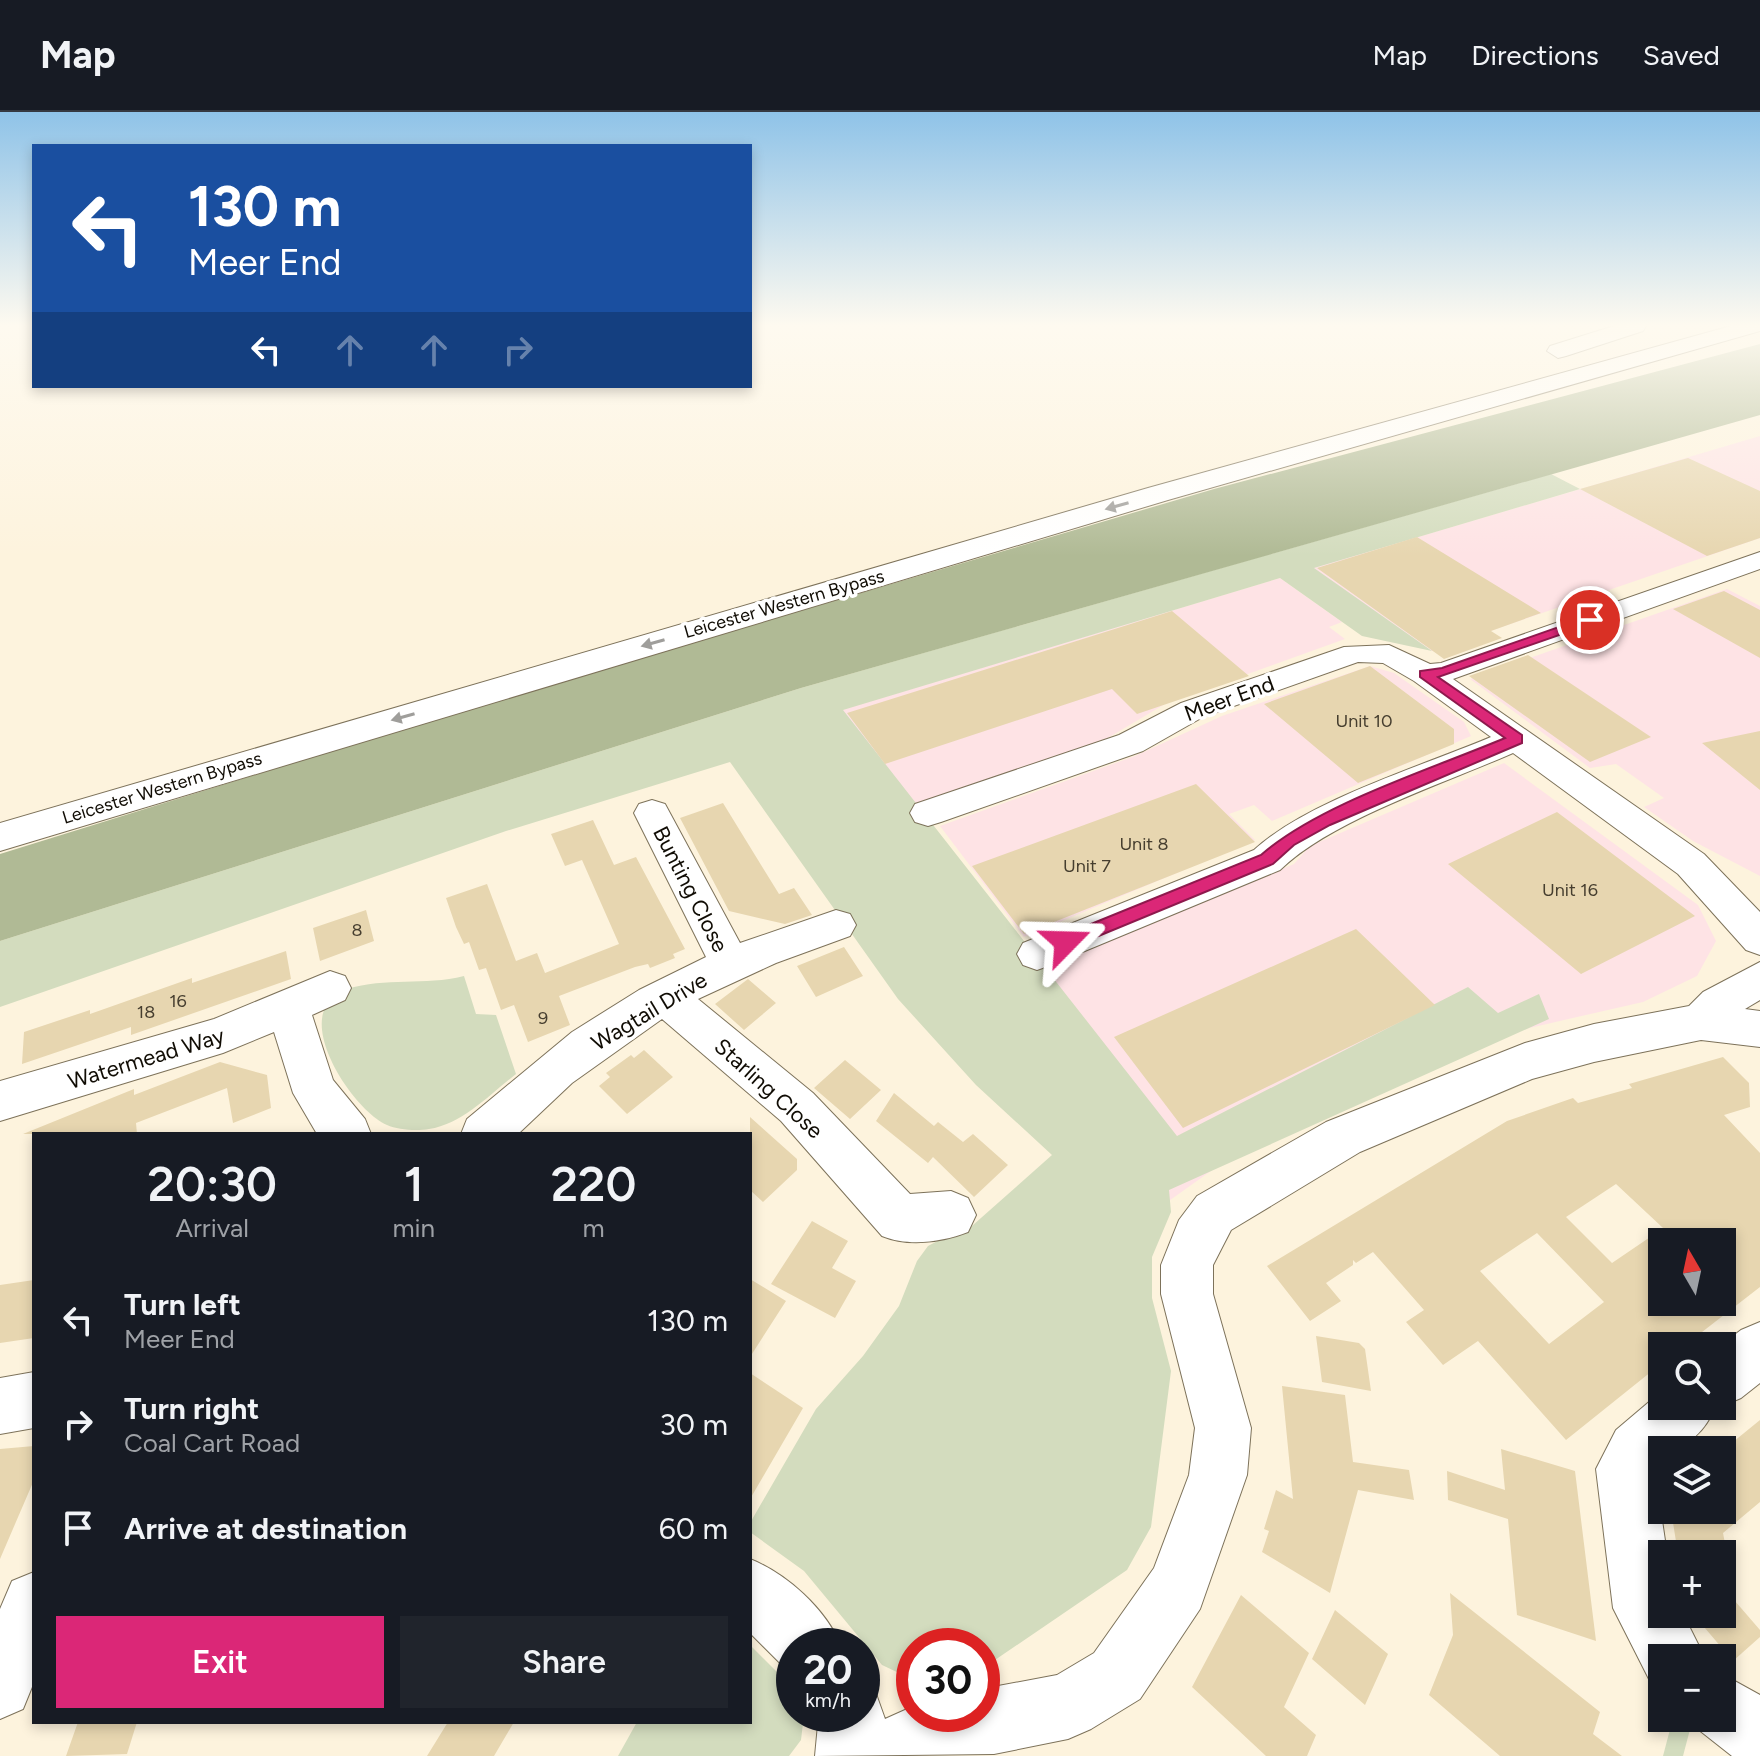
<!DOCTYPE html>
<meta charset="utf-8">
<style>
:root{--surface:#171b24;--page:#20242c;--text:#f1f3f6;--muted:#9ea1a6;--line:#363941;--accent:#db2777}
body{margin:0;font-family:Figtree,sans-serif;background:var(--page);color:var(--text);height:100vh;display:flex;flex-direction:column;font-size:30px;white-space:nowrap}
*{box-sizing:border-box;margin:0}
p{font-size:26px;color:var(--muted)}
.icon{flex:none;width:44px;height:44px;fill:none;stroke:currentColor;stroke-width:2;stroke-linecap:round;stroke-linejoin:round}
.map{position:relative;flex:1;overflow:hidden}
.panel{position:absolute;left:32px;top:1020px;width:720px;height:592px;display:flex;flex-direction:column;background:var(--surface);border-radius:0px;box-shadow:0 4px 12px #0003}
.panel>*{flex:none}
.guide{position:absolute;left:32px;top:32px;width:720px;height:244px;border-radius:0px;box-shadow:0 4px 12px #0003;background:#1a4fa0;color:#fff;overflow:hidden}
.needle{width:52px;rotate:351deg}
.fabs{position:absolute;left:1648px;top:1116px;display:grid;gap:16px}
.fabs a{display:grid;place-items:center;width:88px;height:88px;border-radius:0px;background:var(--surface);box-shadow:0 4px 12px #0003;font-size:40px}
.speed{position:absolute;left:776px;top:1516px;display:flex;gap:16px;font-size:40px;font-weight:700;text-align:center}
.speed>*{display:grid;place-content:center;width:104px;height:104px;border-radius:50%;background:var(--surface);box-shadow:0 4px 12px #0003;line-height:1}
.speed small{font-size:20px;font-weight:400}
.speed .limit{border:12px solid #d22;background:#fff;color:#111}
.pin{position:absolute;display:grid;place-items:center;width:68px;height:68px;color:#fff;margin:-34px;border:4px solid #fff;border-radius:50%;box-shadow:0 2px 8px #0007}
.me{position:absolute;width:88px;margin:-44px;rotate:68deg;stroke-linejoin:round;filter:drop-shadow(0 0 6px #0008)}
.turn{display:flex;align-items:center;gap:28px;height:168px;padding:0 24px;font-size:36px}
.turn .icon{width:104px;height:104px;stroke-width:2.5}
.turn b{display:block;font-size:56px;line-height:68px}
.lanes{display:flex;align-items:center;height:76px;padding:0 24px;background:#0003;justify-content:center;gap:40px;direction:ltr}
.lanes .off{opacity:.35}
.eta{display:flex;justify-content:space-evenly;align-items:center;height:136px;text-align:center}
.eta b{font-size:48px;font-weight:600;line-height:56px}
.button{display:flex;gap:16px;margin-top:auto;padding:16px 24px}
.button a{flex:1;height:92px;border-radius:0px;background:var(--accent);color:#fff;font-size:32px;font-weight:600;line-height:92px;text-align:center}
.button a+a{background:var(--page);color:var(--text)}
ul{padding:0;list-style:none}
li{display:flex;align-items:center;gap:24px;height:104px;padding:0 24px}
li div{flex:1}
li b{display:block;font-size:30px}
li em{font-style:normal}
header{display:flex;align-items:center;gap:48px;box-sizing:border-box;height:112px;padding:0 40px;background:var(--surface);border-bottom:2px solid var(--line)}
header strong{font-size:38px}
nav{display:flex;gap:44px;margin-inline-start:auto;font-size:28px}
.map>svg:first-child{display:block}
.industrial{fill:#fee3e5}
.green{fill:#d3dcbe}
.forest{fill:#b0ba95}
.building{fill:#e7d6b0;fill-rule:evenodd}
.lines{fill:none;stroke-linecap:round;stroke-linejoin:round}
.street-casing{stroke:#7d725a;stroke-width:2}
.highway-casing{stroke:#7d725a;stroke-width:2}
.street{fill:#fff;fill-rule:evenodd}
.highway{fill:#fff;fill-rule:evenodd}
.oneway{fill:#9f9e9b}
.route{fill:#db2777;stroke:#8e194d;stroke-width:2}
.labels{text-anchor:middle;stroke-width:7;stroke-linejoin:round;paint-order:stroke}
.far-street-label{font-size:18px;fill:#100c04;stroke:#fff}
.number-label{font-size:18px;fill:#463e2f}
.street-label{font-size:22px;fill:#100c04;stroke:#fff}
</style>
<header>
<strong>Map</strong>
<nav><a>Map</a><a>Directions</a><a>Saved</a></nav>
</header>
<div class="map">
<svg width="1760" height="1644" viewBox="0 0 1760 1644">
<rect width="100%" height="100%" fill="#fdf3dd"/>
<path class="industrial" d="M1760,324v102l-328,113 -119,-83z
M1280,466l62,44 -13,5 16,12 -180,65 -64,38 -186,63 -73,-95z
M1727,477l33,17v270l-67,-35 -49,-34 20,-9 -48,-34 -26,4 -120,-89z
M1370,554l24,7 70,49 7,14 -199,85 -18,-16 -25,9 26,26 -231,97 -84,-111 195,-70 87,-40z
M1504,651l194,142 18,36 -19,35 -54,26 -136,31 -268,118 -73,52 -159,-227 40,-9 247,-103 16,-18z"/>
<path class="green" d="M1551,362l29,15 -266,79 118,83 -70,-15 -82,-58 -437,132 334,426 291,-149 30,26 41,-19 10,25 -380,171 2,22 -19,45v41l19,73 -20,156 -24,43 -135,92h-10v-16h-68v25l-13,3 -19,-9 -78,-94 -54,-39v-9l66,-114 47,-53 36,-50 18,-45 11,-15 17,-9 19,-4 88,-78 -76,-70 -78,-86 -168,-237 -224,69 -506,176v-66l801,-253z
M464,864l12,38 20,1 20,59c-26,20 -53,50 -87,55 -12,2 -31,1 -42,-4 -32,-15 -78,-84 -62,-117l24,-15 -2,-4c39,-12 77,-3 117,-13z
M750,1533l43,43 1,26 10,1 -3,25 -12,16h-171l19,-34h113z
M1673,1606h20l-10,38h-20z"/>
<path class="forest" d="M1760,232v71l-959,273 -801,253v-87l490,-152 724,-213z"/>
<path class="building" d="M1688,346l72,33v47l-53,18 -127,-67z
M1417,425l124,76 -50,18 11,7 -58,21 -127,-91z
M1724,479l36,19v48l-87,-49z
M1172,499l77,65 -112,38 -25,-25 -227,75 -38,-51z
M1528,543l123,82 -61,25 -121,-86z
M1370,554l84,63v15l-96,39 -94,-79z
M1760,619v59l-58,-47z
M1196,672l59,58 -231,92 -52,-68z
M723,691l56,91 15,-6 18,27 -27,9 -56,-13 -49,-93z
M1557,700l138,104 -114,58 -133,-110z
M593,708l21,45 22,-8 49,92 -12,5 2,4 -25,10 -2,-4 -13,3 -76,29 11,29 -42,17 -14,-37 -13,5 -15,-42 -7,2 -10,-28 -5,2 -8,-17 -10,-29 41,-14 29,77 21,-8 8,20 74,-29 -37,-84 -17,6 -14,-32z
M366,798l8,31 -54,20 -7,-33z
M1356,817l79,76 -252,123 -69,-91z
M844,835l19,29 -47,21 -19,-31z
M286,839l5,28 -160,56v-8l-109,37 2,-32 66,-22v4l102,-36v5z
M748,867l28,24 -32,27 -29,-26z
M644,938l29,27 -46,37 -28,-28 11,-9 -4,-4 25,-18 3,3z
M1723,945l26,26 1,24 -26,8 36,38v134l-76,59h-22v17l-96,77 -88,-99 -35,24 -37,-43 18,-12 -51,-58 -17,11 -3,-3v5l-27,18 15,18 -31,20 -43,-55 240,-145 66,-23 5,5 54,-15 -3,-4zM1616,1072l62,58h7l12,-9 9,9h16v60h-60v-73l-50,34 -46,-46zM1537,1121l67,69 -55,42 -69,-73z
M845,948l36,30 -31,29 -36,-31z
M220,950l47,13 4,33 -38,15 -6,-35 -91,35 1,11h-114l111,-45v6z
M894,981l40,33 4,-4 25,20 10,-8 35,31 -34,32 -41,-40 -5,6 -52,-42z
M750,1005l47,42v11l-34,32 -13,-12z
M812,1109l36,20 -16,27 24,13 -21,37 -64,-34z
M750,1167l36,22 -36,56z
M34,1168v58l-34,5v-58z
M1316,1224l43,7 6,6 6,42 -49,-9z
M750,1261l53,35 -53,91z
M1282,1274l63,9 8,67 56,8 5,30 -56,-10 -28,103 -68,-41 7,-21 -5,-2 12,-39 17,9z
M1760,1308v82l-37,31 4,21h-49l-7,-44h51v-59z
M34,1334v34l-34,79v-110z
M1501,1337l74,22 21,170 -79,-26 -9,-96 -60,-19 -1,-29 58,19z
M1722,1474l38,44v7l-27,24 -40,-47h29z
M1450,1481l150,119 -7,22 29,22h-122l-71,-61 24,-60z
M1241,1483l68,58 -25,54 32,28 -9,21h-41l-74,-69z
M1335,1498l53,44 -23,51 -53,-46z
M78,1610h59l-10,32 -61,2z
M448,1610h66l-20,34h-67z"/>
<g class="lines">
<defs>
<path id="street" d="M1760,440v17l-307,110 251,175 56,58v43l-14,-5 -68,-76 -165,-121c-68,30 -182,67 -233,117l-229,95 -14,5 -14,-5 -6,-11 6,-11 231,-93c53,-49 168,-84 237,-113l-77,-56 -31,-18 -25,-1 -155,55 -60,34 -202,71 -13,4 -13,-4 -5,-9 5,-9 204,-69 62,-32 163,-56 45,-2 41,19 11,-1z
M652,688l13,4 75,139 96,-33 14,4 6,11 -6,11 -74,27 -78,36 115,94 97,101 41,-3 17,7 8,17 -8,17c-26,10 -59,15 -86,4l-101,-115 -119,-102 -90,64 -54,51h-57l6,-15 105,-87 67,-42 67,-33 -72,-144 5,-9z
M1760,850v38l-15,9 15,2v36l-59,-7 -107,22 -62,17 -172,73 -129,78 -18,35v29l38,134 -4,47 -47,134 -60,90 -49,30 -23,10 -74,15 -179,2 4,-42h43v-29l13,6 10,28 29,-13v8h68v-25l75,-14 37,-22 60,-85 35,-93 6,-47 -34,-134v-29l18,-45 18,-24 129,-74 199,-79 69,-19 95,-18 14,-14z
M330,859l15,5 6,12 -6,12 -33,15 21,65 32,39 6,15h-54l-24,-41 -19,-61 -51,21 -223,68v-40l214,-62z
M1760,1210v61l-19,15 -19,8h-1l-1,-60 21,-16z
M34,1260v56l-34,6v-56z
M1662,1279v15h54c-10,23 -28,44 -54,44v14l-7,9 12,81h-5v60h21l22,44h-43v28l-12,-5 -37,-73 -17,-139 20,-39z
M750,1447c37,15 76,50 91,87h-47v26l-8,-3 -36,-36z
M34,1460v110l-11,27 -23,10v-110l12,-28z
M1722,1562l38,21v61h-28l-33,-26 -5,-12h28z"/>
<path id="highway" d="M1614,214h32l-3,5 -77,25 -8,2 -11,-7 3,-5z
M1731,214h29v5l-592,169 -1168,351v-28l1148,-335z"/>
</defs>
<use href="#street" class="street-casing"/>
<use href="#highway" class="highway-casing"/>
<use href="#street" class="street"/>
<use href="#highway" class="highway"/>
</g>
<defs><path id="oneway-solid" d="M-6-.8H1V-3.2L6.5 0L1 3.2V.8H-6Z" transform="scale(2)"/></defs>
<g class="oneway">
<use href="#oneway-solid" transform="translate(1117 394) rotate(164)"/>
<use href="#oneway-solid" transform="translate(653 531) rotate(164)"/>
<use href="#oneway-solid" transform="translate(403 605) rotate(164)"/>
</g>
<linearGradient id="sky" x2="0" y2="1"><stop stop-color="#8fc3e8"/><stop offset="0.48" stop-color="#fefaf0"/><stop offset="1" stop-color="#fefaf0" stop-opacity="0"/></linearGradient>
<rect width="1760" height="444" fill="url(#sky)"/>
<path class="route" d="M1590,504l6,4 -2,3 -156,54 84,58v8l-192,82 -36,20 -21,19 -201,83h-13v-10l202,-82c58,-51 171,-86 244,-117l-85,-61v-6l22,-3z"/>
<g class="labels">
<g class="far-street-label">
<text transform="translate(784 492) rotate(-16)" y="6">Leicester Western Bypass</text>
<text transform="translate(162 676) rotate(-17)" y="6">Leicester Western Bypass</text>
</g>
<g class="number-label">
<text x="1364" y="615">Unit 10</text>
<text x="1144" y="738">Unit 8</text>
<text x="1087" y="760">Unit 7</text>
<text x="1570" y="784">Unit 16</text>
<text x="357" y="824">8</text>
<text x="178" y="895">16</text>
<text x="146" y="906">18</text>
<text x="543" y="912">9</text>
</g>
<g class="street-label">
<text transform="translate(1229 586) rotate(-20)" y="8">Meer End</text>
<text transform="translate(691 777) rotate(63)" y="8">Bunting Close</text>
<text transform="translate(649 899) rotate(-31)" y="8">Wagtail Drive</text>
<text transform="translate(146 946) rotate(-17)" y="8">Watermead Way</text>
<text transform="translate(769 976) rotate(42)" y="8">Starling Close</text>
</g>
</g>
</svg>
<div class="fabs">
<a><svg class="needle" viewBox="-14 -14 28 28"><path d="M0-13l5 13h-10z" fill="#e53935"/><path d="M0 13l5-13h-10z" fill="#9ea1a6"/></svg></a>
<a><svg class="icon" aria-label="search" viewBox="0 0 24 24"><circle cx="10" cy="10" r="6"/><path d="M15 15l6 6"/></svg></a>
<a><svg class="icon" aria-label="layers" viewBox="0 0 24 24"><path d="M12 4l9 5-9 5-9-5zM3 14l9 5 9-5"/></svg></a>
<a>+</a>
<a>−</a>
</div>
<div class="speed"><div>20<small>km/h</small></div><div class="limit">30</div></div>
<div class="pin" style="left:1590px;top:508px;background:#d93025"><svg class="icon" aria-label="arrive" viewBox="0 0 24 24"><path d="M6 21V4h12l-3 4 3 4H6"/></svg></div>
<svg class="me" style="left:1066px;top:830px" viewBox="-20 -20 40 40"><path d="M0-17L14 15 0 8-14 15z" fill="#db2777" stroke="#fff" stroke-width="4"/></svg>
<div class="guide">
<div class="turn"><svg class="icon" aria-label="left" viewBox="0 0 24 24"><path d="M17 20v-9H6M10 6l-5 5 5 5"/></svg><div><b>130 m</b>Meer End</div></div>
<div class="lanes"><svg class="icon" aria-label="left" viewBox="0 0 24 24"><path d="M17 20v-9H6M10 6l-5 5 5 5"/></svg><svg class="icon off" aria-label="ahead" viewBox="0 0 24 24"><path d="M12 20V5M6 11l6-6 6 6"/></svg><svg class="icon off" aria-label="ahead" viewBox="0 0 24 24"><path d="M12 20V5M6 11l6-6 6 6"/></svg><svg class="icon off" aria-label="right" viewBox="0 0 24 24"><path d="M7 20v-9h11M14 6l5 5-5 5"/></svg></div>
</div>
<section class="panel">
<div class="eta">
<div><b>20:30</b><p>Arrival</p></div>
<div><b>1</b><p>min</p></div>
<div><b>220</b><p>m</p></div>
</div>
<ul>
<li><svg class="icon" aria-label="left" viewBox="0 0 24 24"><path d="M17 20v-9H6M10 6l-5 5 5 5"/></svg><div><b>Turn left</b><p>Meer End</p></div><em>130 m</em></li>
<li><svg class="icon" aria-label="right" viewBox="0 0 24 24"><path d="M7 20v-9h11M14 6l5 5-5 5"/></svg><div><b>Turn right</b><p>Coal Cart Road</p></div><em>30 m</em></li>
<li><svg class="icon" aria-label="arrive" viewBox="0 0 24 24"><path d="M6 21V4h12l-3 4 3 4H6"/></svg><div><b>Arrive at destination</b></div><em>60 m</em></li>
</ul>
<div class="button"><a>Exit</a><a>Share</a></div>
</section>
</div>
